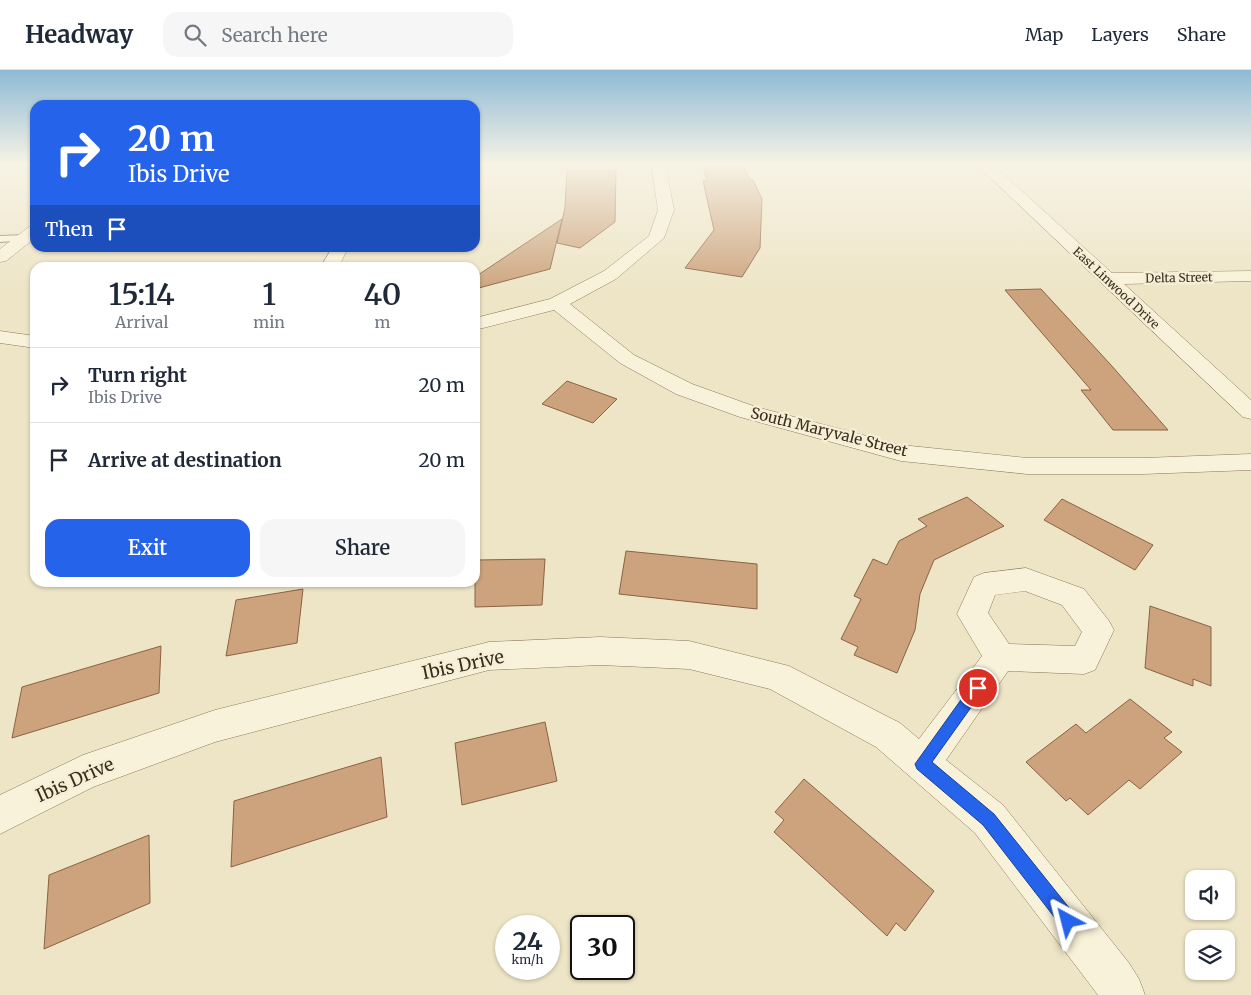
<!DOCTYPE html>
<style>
:root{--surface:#fff;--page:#f6f6f7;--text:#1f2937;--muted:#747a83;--line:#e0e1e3;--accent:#2563eb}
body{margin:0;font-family:Merriweather,serif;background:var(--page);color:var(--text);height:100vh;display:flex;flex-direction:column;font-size:19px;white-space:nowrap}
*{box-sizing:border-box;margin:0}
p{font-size:16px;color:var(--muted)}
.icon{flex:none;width:28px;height:28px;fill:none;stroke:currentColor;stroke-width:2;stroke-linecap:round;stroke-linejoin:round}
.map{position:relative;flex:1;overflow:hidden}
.panel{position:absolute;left:30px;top:192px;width:450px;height:325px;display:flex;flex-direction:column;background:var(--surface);border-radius:15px;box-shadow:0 1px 4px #0004}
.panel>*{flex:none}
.hud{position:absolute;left:30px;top:30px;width:450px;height:152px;border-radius:15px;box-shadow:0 1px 4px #0004;background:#2563eb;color:#fff;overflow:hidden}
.buttons{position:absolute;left:1185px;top:800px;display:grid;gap:10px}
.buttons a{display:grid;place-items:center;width:50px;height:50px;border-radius:10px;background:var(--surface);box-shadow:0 1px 4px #0004;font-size:25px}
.speed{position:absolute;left:495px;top:845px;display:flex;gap:10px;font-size:25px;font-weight:700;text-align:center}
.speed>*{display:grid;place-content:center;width:65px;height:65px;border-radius:50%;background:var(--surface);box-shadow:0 1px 4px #0004;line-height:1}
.speed small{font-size:12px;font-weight:400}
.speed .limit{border:2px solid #111;border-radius:8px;background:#fff;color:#111}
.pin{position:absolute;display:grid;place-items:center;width:42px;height:42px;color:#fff;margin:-21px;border:2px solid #fff;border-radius:50%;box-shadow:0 1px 5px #0007}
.me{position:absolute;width:55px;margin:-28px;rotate:322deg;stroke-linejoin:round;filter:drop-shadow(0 0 4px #0008)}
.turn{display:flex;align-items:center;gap:18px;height:105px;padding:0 15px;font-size:22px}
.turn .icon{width:65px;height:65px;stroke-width:2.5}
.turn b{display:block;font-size:35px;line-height:42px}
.then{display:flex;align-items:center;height:48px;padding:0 15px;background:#0003;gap:10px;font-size:19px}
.eta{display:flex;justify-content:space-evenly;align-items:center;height:85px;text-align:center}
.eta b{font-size:30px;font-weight:600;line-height:35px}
.button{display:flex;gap:10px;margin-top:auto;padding:10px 15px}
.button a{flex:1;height:58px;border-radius:15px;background:var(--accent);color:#fff;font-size:20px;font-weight:600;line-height:58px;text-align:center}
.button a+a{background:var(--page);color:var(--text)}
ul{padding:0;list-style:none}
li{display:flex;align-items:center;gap:15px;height:75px;padding:0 15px;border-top:1px solid var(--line)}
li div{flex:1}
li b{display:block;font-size:19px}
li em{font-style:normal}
header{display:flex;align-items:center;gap:30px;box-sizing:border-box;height:70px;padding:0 25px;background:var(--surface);border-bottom:1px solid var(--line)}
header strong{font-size:24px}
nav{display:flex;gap:28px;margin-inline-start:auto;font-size:18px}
.search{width:350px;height:45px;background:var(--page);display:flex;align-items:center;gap:12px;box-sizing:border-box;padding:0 18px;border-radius:15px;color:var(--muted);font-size:19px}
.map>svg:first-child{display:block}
.building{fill:#cca37d;stroke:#896342}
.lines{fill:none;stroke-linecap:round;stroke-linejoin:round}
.service-casing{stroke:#8a775c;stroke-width:2}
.minor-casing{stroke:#8a775c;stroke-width:1}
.service{fill:#f9f2da;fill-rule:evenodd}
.minor{fill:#f9f2da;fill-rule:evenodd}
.route{fill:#2563eb;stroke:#184099}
.labels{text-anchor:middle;stroke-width:5;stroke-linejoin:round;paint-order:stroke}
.far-street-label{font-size:12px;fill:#3a2e1f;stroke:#f6efd6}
.street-label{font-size:15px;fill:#3a2e1f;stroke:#f6efd6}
.near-street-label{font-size:18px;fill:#3a2e1f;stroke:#f6efd6}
</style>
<header>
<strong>Headway</strong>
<div class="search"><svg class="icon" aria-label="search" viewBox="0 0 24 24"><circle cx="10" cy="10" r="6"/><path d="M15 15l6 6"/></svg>Search here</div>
<nav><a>Map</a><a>Layers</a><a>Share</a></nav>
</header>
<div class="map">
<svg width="1251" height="925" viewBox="0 0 1251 925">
<rect width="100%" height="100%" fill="#eee5c6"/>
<path class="building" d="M702,93h40l8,17h3l9,19 -2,49 -18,29 -57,-9 29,-38 -11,-49h4z
M567,100h49l-1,52 -35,26 -23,-5 8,-35z
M562,149l-12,50 -75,20v-12z
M1041,219l70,76 57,65h-55l-32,-40h10l-86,-100z
M567,311l50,18 -24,24 -51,-19z
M967,427l37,29 -70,34 -14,34 -5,36 -18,43 -43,-18 4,-8 -17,-8 20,-40 -7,-3 19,-37 14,6 12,-24 28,-15 -9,-7z
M1062,429l91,46 -18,25 -91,-50z
M626,481l131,13v45l-138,-15z
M545,489l-3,46 -67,2v-47z
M303,519l-6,54 -71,13 10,-56z
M1150,536l61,21v59l-18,-7v7l-48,-18z
M161,576l-2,47 -147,45 10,-51z
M1130,629l42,33 -8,6 18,14 -42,37 -11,-9 -41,35 -18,-17 -4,3 -40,-39 50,-38 10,9z
M545,652l12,59 -95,24 -7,-62z
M381,687l6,60 -156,50 3,-66z
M804,709l130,112 -29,40 -9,-8 -9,13 -113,-104 10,-12 -9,-8z
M149,765l1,68 -106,46 5,-74z"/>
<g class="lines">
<defs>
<path id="service" d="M24,165l5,3 -2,2 -27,2v-6z"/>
<path id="minor" d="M651,93h14l9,47 -10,28 -48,41 -46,25 64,51 58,29 64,23 145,38 126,13h116l108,-4v16l-108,4h-116l-126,-13 -161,-44 -64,-23 -56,-31 -66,-53 -79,20v-12l75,-19 54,-28 45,-35 9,-26z
M975,93h16l121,110 139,-2v10l-127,3 127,116v19l-8,-2z
M35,155v13l-29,23 -6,1v-13l29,-22z
M332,178h16l-10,20h-18z
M0,261l35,5v12l-35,-5z
M1026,498l58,21 25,32 5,9 -19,40 -11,4 -76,-3 -62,89 57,45 126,158 10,16 6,16h-47l-123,-162 -99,-86 -106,-58 -81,-20 -89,-4 -111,5 -274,72 -122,45 -93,47v-39l83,-40 132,-45 274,-68 111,-5 89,4 100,25 111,57 19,16 63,-83 -25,-42 17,-37 10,-4zM1025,521l37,14 20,27 -7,14 -66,-2 -21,-31 7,-18z"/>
</defs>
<use href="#service" class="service-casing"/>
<use href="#minor" class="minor-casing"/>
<use href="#service" class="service"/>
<use href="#minor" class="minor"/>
</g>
<linearGradient id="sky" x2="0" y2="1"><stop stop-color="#8ebad6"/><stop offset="0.42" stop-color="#f7f3e5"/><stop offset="1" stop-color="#f7f3e5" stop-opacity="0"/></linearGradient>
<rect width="1251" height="223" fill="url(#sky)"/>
<path class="route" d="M978,612l4,1 2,5 -2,4 -50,70 62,52 80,100 2,7 -2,6 -6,2 -6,-2 -79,-102 -66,-56 -2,-5 58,-81z"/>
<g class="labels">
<g class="far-street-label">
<text transform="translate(1179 208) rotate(-1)" y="4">Delta Street</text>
<text transform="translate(1116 218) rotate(43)" y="4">East Linwood Drive</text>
</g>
<g class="street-label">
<text transform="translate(829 362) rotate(14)" y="5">South Maryvale Street</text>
</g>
<g class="near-street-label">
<text transform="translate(463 595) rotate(-12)" y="6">Ibis Drive</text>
<text transform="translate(75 710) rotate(-24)" y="6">Ibis Drive</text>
</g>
</g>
</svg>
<div class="buttons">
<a><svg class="icon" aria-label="sound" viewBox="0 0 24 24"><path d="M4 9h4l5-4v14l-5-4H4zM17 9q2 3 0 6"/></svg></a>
<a><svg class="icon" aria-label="layers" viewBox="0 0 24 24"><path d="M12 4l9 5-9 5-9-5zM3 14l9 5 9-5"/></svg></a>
</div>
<div class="speed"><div>24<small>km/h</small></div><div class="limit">30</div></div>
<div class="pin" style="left:978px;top:618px;background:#d93025"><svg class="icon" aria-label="arrive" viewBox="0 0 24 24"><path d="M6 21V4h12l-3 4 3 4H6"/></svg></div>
<svg class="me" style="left:1068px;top:851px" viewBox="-20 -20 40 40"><path d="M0-17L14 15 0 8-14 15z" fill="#2563eb" stroke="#fff" stroke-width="4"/></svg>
<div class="hud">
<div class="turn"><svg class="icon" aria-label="right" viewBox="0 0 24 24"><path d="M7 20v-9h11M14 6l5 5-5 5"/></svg><div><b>20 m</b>Ibis Drive</div></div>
<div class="then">Then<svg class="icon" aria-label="arrive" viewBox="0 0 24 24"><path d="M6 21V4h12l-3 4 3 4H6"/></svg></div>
</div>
<section class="panel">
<div class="eta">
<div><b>15:14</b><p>Arrival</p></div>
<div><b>1</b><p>min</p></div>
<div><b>40</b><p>m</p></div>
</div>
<ul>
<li><svg class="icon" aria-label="right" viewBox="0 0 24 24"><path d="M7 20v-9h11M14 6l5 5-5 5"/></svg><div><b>Turn right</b><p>Ibis Drive</p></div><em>20 m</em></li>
<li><svg class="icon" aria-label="arrive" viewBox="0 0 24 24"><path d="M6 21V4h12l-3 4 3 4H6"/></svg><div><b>Arrive at destination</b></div><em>20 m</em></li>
</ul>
<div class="button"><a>Exit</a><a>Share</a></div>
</section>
</div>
